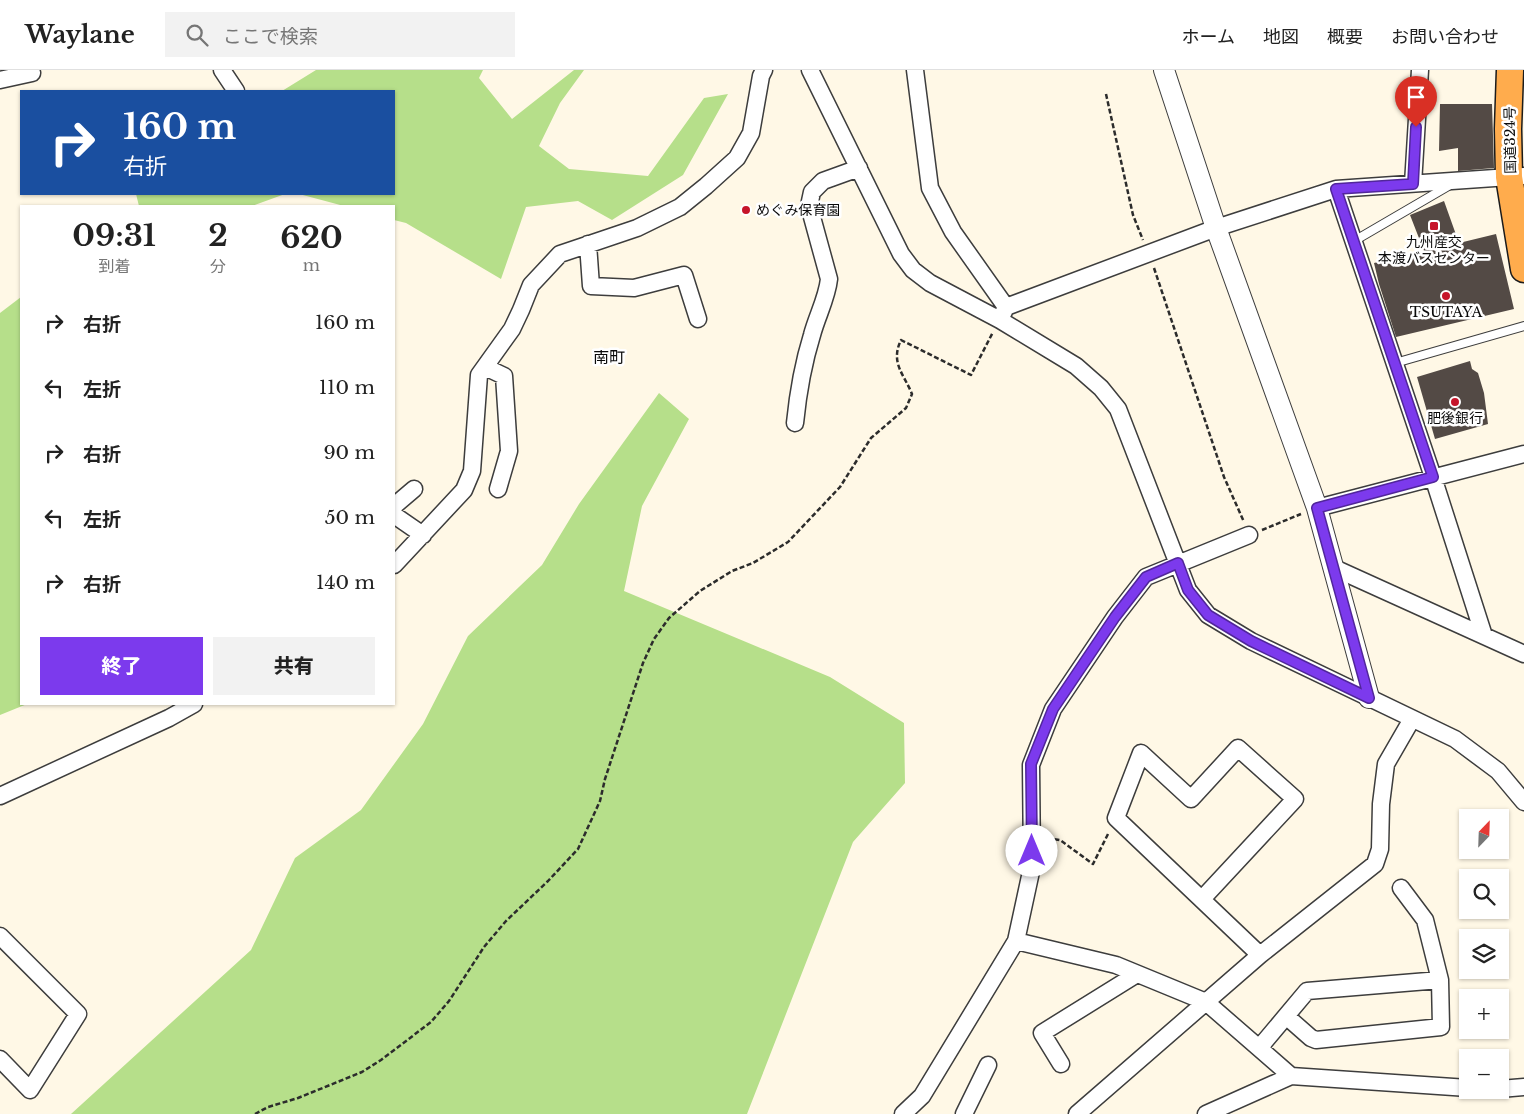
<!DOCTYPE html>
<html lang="ja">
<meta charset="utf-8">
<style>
:root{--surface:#fff;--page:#f2f2f2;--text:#222;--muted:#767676;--line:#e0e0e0;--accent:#7c3aed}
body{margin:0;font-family:"Libre Baskerville","Noto Sans JP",serif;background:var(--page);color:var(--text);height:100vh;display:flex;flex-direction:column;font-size:19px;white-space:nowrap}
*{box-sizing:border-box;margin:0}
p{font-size:16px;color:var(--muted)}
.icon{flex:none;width:28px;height:28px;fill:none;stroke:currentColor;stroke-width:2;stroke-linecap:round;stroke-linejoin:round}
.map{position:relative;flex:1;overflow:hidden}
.side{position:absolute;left:20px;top:135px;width:375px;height:500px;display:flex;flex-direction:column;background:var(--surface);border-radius:0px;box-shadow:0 1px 4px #0004}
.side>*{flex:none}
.top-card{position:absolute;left:20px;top:20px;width:375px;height:105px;border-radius:0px;box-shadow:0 1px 4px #0004;background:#1a4fa0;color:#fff;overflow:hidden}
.needle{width:32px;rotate:23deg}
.tools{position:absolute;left:1459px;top:739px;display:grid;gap:10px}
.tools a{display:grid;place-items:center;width:50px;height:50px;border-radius:0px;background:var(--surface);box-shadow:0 1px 4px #0004;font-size:25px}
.pin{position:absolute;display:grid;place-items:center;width:42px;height:42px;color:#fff;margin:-51px -21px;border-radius:50% 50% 50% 0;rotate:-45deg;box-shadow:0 0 5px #0007}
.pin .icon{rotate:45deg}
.me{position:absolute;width:55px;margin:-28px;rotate:0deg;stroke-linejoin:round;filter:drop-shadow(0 0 4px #0008)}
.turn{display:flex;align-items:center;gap:18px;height:105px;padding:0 20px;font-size:22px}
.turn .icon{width:65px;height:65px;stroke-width:2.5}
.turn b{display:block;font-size:35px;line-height:42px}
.eta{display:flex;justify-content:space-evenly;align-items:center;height:85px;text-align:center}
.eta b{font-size:30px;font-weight:800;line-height:35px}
.cta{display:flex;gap:10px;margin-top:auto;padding:10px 20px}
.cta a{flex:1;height:58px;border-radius:0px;background:var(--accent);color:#fff;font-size:20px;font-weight:800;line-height:58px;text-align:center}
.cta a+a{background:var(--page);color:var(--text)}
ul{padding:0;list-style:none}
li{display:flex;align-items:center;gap:15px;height:65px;padding:0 20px}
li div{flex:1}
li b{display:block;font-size:19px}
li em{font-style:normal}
header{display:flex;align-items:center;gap:30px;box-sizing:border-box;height:70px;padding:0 25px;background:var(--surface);border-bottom:1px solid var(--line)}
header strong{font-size:24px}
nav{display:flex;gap:28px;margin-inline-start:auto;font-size:18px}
.search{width:350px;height:45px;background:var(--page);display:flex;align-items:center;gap:12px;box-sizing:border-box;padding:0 18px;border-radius:0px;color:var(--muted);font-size:19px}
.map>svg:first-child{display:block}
.forest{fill:#b6df8a}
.building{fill:#534a45}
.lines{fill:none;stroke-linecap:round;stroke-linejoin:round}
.service-casing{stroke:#3d3d3d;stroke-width:10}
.minor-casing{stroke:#3d3d3d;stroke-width:19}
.tertiary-casing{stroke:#3d3d3d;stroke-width:22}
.trunk-casing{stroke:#1b1b1b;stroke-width:29}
.path{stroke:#2c2c2c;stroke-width:2.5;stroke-dasharray:5 2.5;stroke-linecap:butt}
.service{stroke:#fff;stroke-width:8}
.minor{stroke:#fff;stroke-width:16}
.tertiary{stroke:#fff;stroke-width:20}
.trunk{stroke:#ffac4d;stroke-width:26}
.route-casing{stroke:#51269a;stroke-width:12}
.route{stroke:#7c3aed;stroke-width:9}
.poi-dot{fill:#c6152a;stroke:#fff;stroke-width:2}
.labels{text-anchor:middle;stroke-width:5;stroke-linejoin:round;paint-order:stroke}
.street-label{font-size:14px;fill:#0a0a0a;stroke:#fff}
.poi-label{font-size:14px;fill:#0a0a0a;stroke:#fff}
.quarter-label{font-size:16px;fill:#0a0a0a;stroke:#fff}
</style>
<header>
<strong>Waylane</strong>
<div class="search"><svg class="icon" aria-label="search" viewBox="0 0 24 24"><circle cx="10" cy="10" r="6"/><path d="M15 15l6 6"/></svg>ここで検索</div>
<nav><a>ホーム</a><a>地図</a><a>概要</a><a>お問い合わせ</a></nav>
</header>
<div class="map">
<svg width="1524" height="1044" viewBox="0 0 1524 1044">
<rect width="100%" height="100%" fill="#fff8e6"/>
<path class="forest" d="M316,0h167l-4,8 33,41 62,-49h10l-24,33 -21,43 30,23 79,7 56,-78 24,-4 -45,81 -71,45 -34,-19 -52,6 -25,72 -95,-56 -12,-3v-14h-50l-45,-12h95v-103h-112z
M136,124h149l-33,12h-113z
M21,227v407h6l-27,11v-402z
M659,323l30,26 -47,87 -18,85 206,86 74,46 1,60 -52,59 -106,272h-676l180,-164 44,-92 66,-48 62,-86 45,-88 74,-71 37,-61z"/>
<path class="building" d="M1440,34h52l2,64 -36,3v-23l-19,3z
M1444,131l15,42 37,-9 18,75 -118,28 -17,-53 -5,-21 50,-12 -14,-36z
M1470,291l2,8 6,4 6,20 4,31 -53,15 -18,-62z"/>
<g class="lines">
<defs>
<path id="service" d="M1354,171l96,-56
M1395,293l129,-37"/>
<path id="minor" d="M222,0l14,21
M810,0l91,184 12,16 17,13 70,37 76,46 25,22 17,21 70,181 20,25 43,26 204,98 43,32 26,31
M915,0l15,118 23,44 53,75
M0,10l32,-7
M1413,114l7,-114
M1336,119l97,288 51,159
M588,174l3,42 43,2 50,-13 14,44
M1000,250l6,-13 210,-79 120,-39 188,-13
M485,297l19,9 5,75 -11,38
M795,353c3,-30 8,-59 17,-88 5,-19 15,-37 17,-56l-20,-73 3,-14 11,-11 36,-13
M394,436l20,-17
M1317,438l207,-54
M394,445l29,20
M394,495l70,-75 8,-19 7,-96 33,-46 9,-19 10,-25 29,-31 77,-26 43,-21 26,-21 31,-28 14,-25 10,-57 3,-6
M1332,497l192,87
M0,726l169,-78 25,-14
M1202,829l93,-100 -57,-51 -47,51 -50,-46 -25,65 144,137
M0,866l78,78 -48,76 -30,-31
M1016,871l100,24 90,37 85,74 177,12
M1286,946l25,22 5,2 125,-13 -1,-47 -15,-60 -24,-32
M1260,977l47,-56 133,-11
M1061,994l-19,-31 95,-59
M1500,1019l24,-2
M903,1044l19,-18 94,-155 16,-74 -1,-102 22,-56 62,-92 31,-40 103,-42
M964,1044l24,-49
M1077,1044l183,-159 115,-91 5,-15 1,-45 5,-40 26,-45
M1206,1044l85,-38"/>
<path id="tertiary" d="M1164,0l52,158 101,280 52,190"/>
<path id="trunk" d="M1510,0l-2,59 1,48 15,92"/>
</defs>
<use href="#service" class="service-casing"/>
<use href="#minor" class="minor-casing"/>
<use href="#tertiary" class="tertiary-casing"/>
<use href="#trunk" class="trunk-casing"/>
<path class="path" d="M1106,24l27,121 10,25
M1154,198l70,209 20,45
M1262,460l39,-16
M1047,768l13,2 33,24 16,-32
M255,1044l13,-7 30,-9 64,-26 19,-12 50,-38 18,-21 35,-54 22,-26 42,-40 30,-32 22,-48 5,-22 38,-116 11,-24 15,-21 31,-27 32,-20 21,-8 35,-21 52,-55 31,-49 35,-30 6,-14c-8,-20 -22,-31 -11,-54l70,35 22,-43"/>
<use href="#service" class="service"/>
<use href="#minor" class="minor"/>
<use href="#tertiary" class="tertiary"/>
<use href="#trunk" class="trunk"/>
</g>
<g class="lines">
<defs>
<path id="route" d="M1032,781l-1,-87 22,-55 62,-92 31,-40 32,-14 10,27 20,25 43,26 118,57 -52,-190 116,-31 -97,-288 77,-5 3,-57"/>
</defs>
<use href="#route" class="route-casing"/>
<use href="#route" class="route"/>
</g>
<g class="poi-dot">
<circle cx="746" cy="140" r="5"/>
<rect x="1429" y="151" width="10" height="10" rx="2.5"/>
<circle cx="1446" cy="226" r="5"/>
<circle cx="1455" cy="332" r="5"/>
</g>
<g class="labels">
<g class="street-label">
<text transform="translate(1510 70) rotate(-91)" y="5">国道324号</text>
</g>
<g class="poi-label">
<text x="756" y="145" text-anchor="start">めぐみ保育園</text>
<text x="1434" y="177">九州産交<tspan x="1434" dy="16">本渡バスセンター</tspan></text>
<text x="1446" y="247">TSUTAYA</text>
<text x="1455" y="353">肥後銀行</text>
</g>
<g class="quarter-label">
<text x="609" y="293">南町</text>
</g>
</g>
</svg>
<div class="tools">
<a><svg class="needle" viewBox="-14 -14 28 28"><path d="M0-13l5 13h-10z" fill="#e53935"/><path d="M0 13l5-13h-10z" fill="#767676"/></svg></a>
<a><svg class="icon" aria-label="search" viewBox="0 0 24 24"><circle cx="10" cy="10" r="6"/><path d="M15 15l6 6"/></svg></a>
<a><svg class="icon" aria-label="layers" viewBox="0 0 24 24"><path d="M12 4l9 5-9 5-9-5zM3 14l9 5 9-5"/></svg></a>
<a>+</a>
<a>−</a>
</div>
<div class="pin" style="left:1416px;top:57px;background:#d93025"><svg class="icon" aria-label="arrive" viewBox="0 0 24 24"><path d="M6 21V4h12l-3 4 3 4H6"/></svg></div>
<svg class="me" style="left:1032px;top:781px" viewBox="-20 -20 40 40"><circle r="19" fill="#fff"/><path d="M0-13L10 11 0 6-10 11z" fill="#7c3aed"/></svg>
<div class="top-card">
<div class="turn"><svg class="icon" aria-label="right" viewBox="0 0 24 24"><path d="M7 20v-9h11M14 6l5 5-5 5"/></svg><div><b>160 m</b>右折</div></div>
</div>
<section class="side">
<div class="eta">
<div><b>09:31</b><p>到着</p></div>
<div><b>2</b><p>分</p></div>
<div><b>620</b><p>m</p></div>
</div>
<ul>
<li><svg class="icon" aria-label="right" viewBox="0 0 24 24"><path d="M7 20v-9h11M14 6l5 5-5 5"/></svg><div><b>右折</b></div><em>160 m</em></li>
<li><svg class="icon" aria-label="left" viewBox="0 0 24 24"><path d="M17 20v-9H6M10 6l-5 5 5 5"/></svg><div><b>左折</b></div><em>110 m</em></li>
<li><svg class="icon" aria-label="right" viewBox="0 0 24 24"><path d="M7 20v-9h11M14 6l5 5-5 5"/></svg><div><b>右折</b></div><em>90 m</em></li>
<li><svg class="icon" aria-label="left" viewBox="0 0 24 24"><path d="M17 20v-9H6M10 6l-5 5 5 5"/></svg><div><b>左折</b></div><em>50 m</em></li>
<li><svg class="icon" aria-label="right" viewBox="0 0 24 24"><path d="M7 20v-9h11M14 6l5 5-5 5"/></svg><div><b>右折</b></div><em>140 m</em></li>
</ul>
<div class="cta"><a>終了</a><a>共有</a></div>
</section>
</div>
